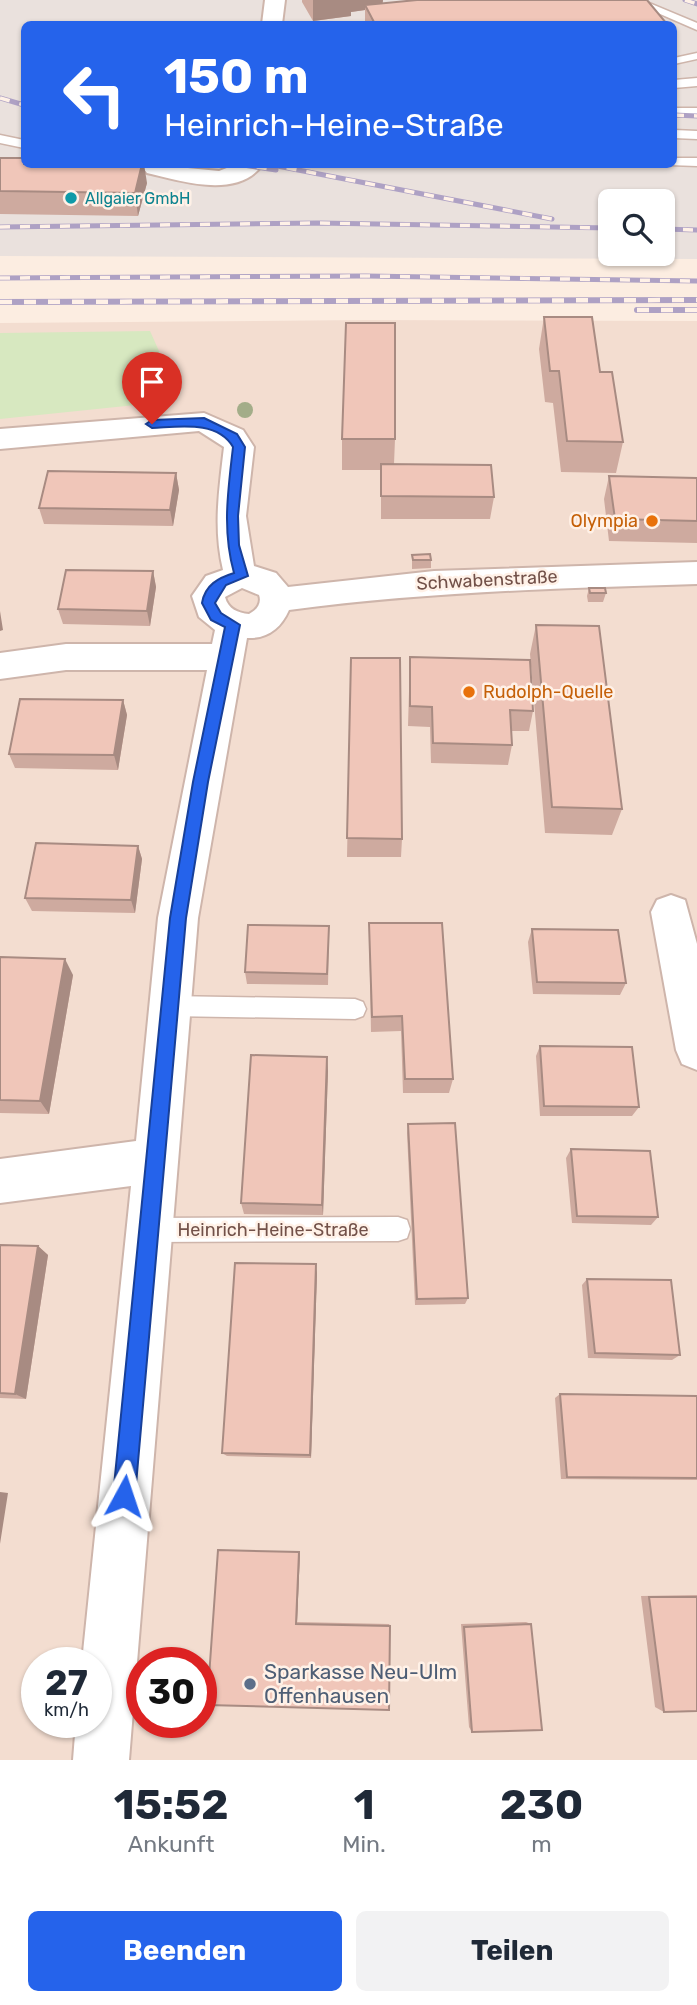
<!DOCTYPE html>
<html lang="de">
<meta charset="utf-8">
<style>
:root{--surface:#fff;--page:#f2f2f3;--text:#1f2937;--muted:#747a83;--accent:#2563eb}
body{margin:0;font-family:Rubik,sans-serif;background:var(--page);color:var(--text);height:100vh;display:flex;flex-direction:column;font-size:26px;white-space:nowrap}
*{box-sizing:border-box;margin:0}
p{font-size:23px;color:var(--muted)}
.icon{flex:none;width:38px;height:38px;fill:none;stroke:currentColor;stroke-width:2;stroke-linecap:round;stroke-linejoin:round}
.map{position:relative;height:1760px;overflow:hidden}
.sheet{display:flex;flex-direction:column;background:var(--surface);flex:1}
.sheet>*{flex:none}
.hud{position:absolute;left:21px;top:21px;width:656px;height:147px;border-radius:10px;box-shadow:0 2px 5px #0004;background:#2563eb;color:#fff;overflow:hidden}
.fabs{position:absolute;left:598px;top:189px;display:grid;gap:14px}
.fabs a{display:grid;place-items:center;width:77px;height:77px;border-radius:10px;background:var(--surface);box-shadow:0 2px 5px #0004;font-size:35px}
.speed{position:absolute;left:21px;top:1647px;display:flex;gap:14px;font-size:35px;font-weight:700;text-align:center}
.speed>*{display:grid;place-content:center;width:91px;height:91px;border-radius:50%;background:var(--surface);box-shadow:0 2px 5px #0004;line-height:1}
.speed small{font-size:18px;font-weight:400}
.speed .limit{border:10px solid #d22;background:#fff;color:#111}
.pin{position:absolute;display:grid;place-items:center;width:60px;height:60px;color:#fff;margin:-72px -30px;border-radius:50% 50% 50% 0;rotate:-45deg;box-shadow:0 0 7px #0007}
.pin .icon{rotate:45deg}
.me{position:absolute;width:77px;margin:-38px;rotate:5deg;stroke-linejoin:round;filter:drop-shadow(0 0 5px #0008)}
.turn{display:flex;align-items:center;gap:24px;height:147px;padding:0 28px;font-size:32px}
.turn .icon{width:91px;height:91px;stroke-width:2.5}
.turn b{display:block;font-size:49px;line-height:60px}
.eta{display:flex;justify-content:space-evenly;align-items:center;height:119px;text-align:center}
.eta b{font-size:42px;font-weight:700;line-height:49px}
.primary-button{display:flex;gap:14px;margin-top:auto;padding:14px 28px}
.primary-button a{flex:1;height:80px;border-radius:10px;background:var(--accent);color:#fff;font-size:28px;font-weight:700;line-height:80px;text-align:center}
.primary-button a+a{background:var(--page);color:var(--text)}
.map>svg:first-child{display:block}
.residential{fill:#f3ddd0;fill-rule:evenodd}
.industrial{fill:#eae1dd;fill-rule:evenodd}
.green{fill:#d7e8c0}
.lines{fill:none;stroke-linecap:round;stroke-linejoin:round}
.lane-casing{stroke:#ceb5ab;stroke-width:3}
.street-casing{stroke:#ceb5ab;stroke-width:4}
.lane{fill:#fff;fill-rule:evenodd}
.street{fill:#fff;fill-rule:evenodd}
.rail-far1-casing{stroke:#aea1c4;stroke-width:5}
.rail-casing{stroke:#aea1c4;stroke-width:6}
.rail-far1{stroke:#fff1e7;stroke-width:3.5;stroke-dasharray:10;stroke-linecap:butt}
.rail{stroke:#fff1e7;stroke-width:4.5;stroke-dasharray:12;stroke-linecap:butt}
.tree{fill:#a3ad89}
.wall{fill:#ceaa9f}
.shaded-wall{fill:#a88b82}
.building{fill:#f0c6b9;stroke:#a88b82;stroke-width:2}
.route{fill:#2563eb;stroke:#184099;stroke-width:2}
.culture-dot{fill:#0f9aa8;stroke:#fff1e7;stroke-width:2.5}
.food-dot{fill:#e8710a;stroke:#fff1e7;stroke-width:2.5}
.service-dot{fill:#5c6f8a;stroke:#fff1e7;stroke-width:2.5}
.labels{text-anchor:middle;stroke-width:5;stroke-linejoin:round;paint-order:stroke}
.far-culture-label{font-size:16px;fill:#0d838f;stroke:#fff1e7;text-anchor:start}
.food-label{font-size:18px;fill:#c56008;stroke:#fff1e7;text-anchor:end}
.street-label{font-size:18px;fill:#725149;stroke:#fff1e7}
.near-service-label{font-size:21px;fill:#4e5e75;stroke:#fff1e7;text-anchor:start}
</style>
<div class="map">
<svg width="697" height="1760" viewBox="0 0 697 1760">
<rect width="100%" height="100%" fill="#fcede1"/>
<path class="residential" d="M366,320l331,1v1439h-697v-1437zM37,1662h59v60h-59zM142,1662h59v60h-59z"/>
<path class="industrial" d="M0,0h697v259l-697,-3zM24,24h650v140h-650zM611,201h52v53h-52z"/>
<path class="green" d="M150,331l27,60 -22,12 -155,16v-86z"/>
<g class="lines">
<defs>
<path id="lane" d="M628,0h14l55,23v7z
M697,53v6l-23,5v-6z
M697,78v8l-23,2v-8z
M674,108h23v8h-23z
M674,130l23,1v8l-23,-1z
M0,135l24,5v8l-24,-5z
M674,158h23v8l-28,-1 5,-1z
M169,996l186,3 8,3 3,7 -3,7 -8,3 -186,-3 -8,-3 -3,-7 3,-7z
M398,1217l9,3 3,9 -3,9 -9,3 -250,1 -9,-3 -3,-9 3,-9 9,-3z"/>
<path id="street" d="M265,0h20l-3,24h-20z
M146,164l73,7 18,-7h26c-25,36 -82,17 -116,9l-4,-5z
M204,413l39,17 11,17 -8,69 8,50 22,7 12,14 146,-16 263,-9v22c-137,4 -273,8 -408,26 -8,18 -21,29 -42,28l-49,280 -69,842h-56l3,-38h20v-60h-14l49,-476 -131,17v-44l136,-18 22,-223 49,-248h-141l-66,9v-26l66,-9h146l3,-14 -16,-13 -7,-21 14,-20 17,-6c-10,-42 -4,-80 1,-123l-25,-16 -199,18v-20zM242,588l17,7c3,8 -2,15 -10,19 -11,-1 -21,-5 -24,-17z
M671,895l14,5 12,44v126l-15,-6 -6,-14 -25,-138 6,-12z"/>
</defs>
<use href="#lane" class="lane-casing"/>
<use href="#street" class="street-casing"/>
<use href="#lane" class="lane"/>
<use href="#street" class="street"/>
<defs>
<path id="rail-far1" d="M685,0l12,4
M0,98l24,7
M674,115l23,1
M237,164l39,6
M267,164l285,55
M0,227l318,-4 293,5
M663,229l34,1
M0,278l366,-2 331,5"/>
<path id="rail" d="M0,302l697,-2
M637,310h60"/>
</defs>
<use href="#rail-far1" class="rail-far1-casing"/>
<use href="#rail" class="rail-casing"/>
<use href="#rail-far1" class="rail-far1"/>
<use href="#rail" class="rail"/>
</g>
<circle class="tree" cx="245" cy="410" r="8"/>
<path class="wall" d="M302,0h81l-1,4 285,20h-302v-14l-14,2v4l-38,5 -11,-19z
M0,158l147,25 -9,33 -138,-2z
M544,317l56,55 23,70 -7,31 -55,-1 -8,-69 -8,-1 -6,-53z
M342,439h53l-1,25 100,33 -4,22h-109v-49h-39z
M176,473l3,17 -6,36 -129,-2 -5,-16z
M609,476l88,2v65l-88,-2 -5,-42z
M412,555l19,5v8l-19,1z
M153,571l3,16 -6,39 -87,-2 -5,-15z
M589,588l17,5 -3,9h-15l-1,-6z
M536,625l86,184 -10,26 -67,-2 -15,-179z
M410,657l123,54 -4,20h-18l1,14 -4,20 -77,-2 -1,-36 -22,-1z
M351,658l51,181 -1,18h-54z
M123,700l4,15 -9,55 -103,-2 -6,-14z
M138,846l4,13 -7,54 -103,-2 -7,-13z
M369,923l84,156 -4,14h-46l-2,-62 -30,1z
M532,929l94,54 -6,12 -87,-1 -5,-52z
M329,939l-1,46 -81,-1 -2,-12z
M0,957l73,18 -24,139 -49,-1z
M540,1046l99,61 -7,9h-92l-4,-60z
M327,1057l1,14 -5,144 -79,-1 -3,-11z
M408,1124l60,174 -3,6 -50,1 -8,-172z
M571,1149l87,68 -7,8 -79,-2 -6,-65z
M0,1245l38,1 10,9 -22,144 -26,-1z
M317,1273l-6,185 -84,-2 -5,-3z
M587,1279l93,76 -8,5 -84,-2 -6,-73z
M560,1394l137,2v84l-136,-1 -6,-81z
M218,1550l82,2 -3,70 92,2 1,2 -183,79z
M697,1595v116l-33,1 -9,-5 -14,-111z
M526,1622l5,2 -59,108 -3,-5 -8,-103z"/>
<path class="shaded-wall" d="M313,0h70l-1,8 -17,-3v5l-14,2v4l-38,5z
M142,164h2l3,19 -9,33 -3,-23z
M176,473l3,17 -6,36 -3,-16z
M153,571l3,16 -6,39 -3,-15z
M0,611l3,19 -3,1z
M123,700l4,15 -9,55 -4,-15z
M138,846l4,13 -7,54 -4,-13z
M65,959l8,16 -24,139 -9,-13z
M327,1057l1,14 -5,144 -1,-10z
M38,1246l10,9 -22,144 -11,-5z
M316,1264l1,9 -6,185 -1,-3z
M0,1492l8,1 -8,51z
M299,1552h1l-3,70 -1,2z"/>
<path class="building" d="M417,0h230l20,24h-292l-10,-19z
M0,158h24v6h118l-7,29 -135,-2z
M544,317h48l8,55h12l11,70 -56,-1 -8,-70h-9z
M346,323h49v116h-53z
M381,464l110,1 3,32 -113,-1z
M48,471l128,2 -6,37 -131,-2z
M609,476l88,2v43l-82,-2z
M430,554l1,6h-18l-1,-5z
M66,570l87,1 -6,40 -89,-2z
M589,588h16l1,5h-16z
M536,625l63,1 23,183 -70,-2z
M410,657l120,3 3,51 -23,-1 2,35 -79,-2 -1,-36 -22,-1z
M351,658h49l2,181 -55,-1z
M20,699l103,1 -9,55 -105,-1z
M36,843l102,3 -7,54 -106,-2z
M369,923h73l11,156h-48l-3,-63 -30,1z
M248,925l81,1 -2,48 -82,-2z
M532,929l86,1 8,53 -89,-1z
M0,957l65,2 -25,142 -40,-1z
M540,1046l92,1 7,60 -95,-1z
M251,1055l76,2 -5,148 -81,-2z
M455,1123l13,175 -51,1 -9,-175z
M571,1149l79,2 8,66 -81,-1z
M0,1245l38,1 -23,148 -15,-1z
M235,1263l81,1 -6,191 -88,-2z
M587,1279l84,1 9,75 -85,-2z
M560,1394l137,2v82l-130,-1z
M218,1550l81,2 -3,72 94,2 -1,84 -182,-5z
M649,1597h48v114l-33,1z
M531,1624l11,106 -70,2 -8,-105z"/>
<path class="route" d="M204,418l33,16 8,13 -7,69 1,29 9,31 -22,9 -11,18 6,10 19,12 -32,157 -22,136 -51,578 -3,7 -8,3 -7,-3 -4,-7 57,-578 23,-136 32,-155 -14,-7 -9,-17c3,-18 16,-25 32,-30 -12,-43 -6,-82 -1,-126 -16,-27 -54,-20 -81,-19l-6,-4 6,-4z"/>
<circle class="culture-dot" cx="71" cy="198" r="7"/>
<g class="food-dot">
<circle cx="652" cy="521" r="7"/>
<circle cx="469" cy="692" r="7"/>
</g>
<circle class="service-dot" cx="250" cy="1684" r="7"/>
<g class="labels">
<g class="far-culture-label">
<text x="85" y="204">Allgaier GmbH</text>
</g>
<g class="food-label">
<text x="638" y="527">Olympia</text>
<text x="483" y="698" text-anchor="start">Rudolph-Quelle</text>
</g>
<g class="street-label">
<text transform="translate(487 580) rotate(-3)" y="6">Schwabenstraße</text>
<text x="273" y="1236">Heinrich-Heine-Straße</text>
</g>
<g class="near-service-label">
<text x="264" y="1679">Sparkasse Neu-Ulm<tspan x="264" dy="24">Offenhausen</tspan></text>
</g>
</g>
</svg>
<div class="fabs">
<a><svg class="icon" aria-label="search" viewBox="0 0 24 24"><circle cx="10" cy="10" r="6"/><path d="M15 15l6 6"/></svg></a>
</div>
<div class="speed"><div>27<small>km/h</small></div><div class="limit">30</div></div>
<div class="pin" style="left:152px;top:424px;background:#d93025"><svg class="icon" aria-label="arrive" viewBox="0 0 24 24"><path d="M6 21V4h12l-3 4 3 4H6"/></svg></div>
<svg class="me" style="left:124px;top:1496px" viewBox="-20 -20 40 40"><path d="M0-17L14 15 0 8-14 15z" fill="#2563eb" stroke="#fff" stroke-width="4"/></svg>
<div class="hud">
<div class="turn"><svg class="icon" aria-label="left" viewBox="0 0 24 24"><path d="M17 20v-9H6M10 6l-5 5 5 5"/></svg><div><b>150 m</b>Heinrich-Heine-Straße</div></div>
</div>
</div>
<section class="sheet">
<div class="eta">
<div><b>15:52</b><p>Ankunft</p></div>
<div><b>1</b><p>Min.</p></div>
<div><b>230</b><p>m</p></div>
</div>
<div class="primary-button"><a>Beenden</a><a>Teilen</a></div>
</section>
